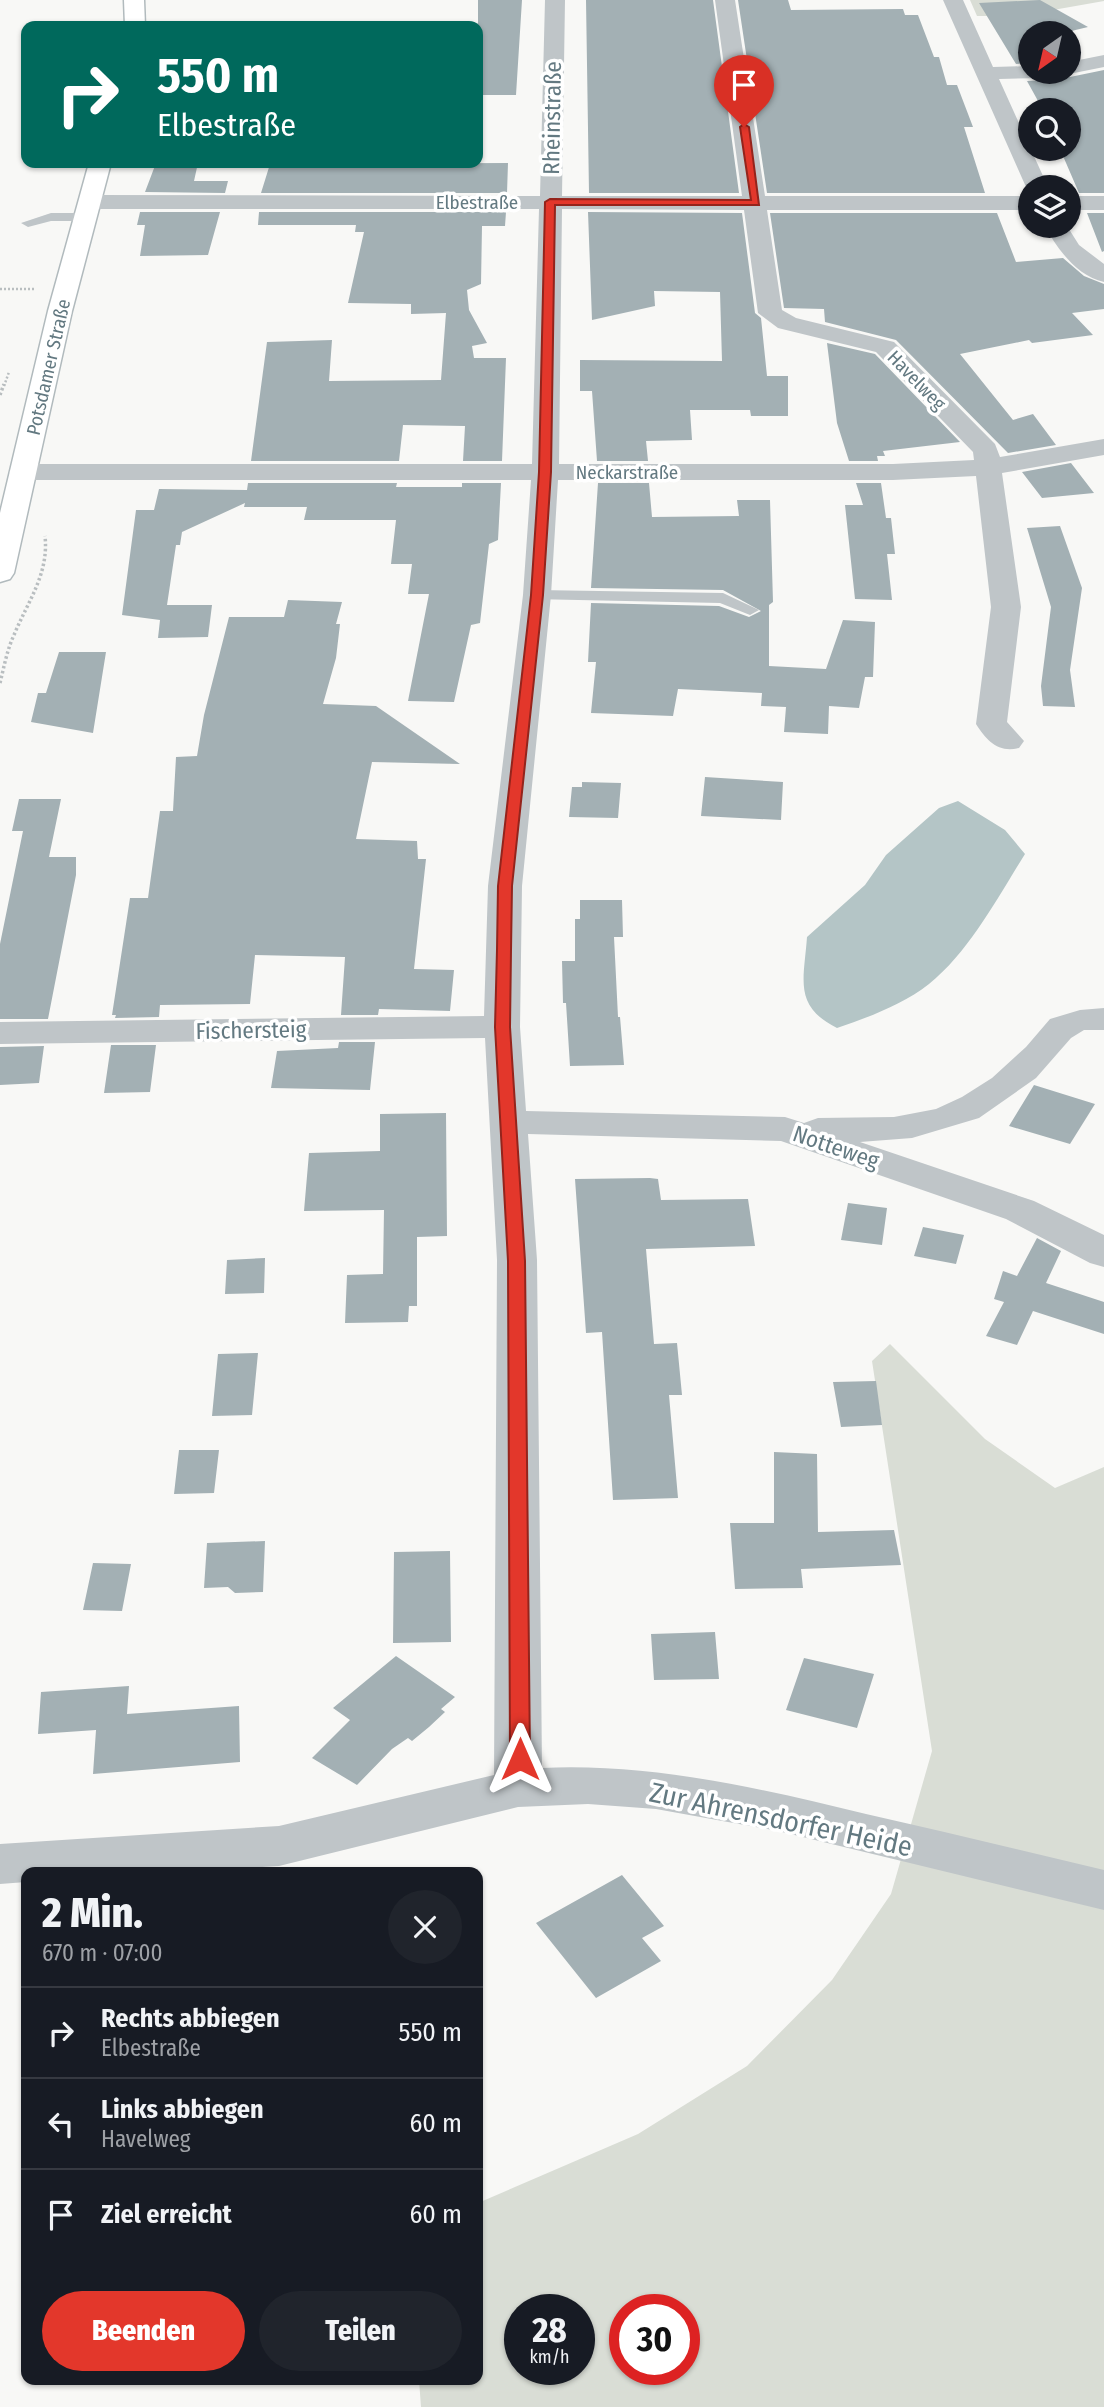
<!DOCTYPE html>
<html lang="de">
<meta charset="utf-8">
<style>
:root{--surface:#171b24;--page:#20242c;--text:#f1f3f6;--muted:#9ea1a6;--line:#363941;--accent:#e3372b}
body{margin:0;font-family:"Fira Sans Condensed",sans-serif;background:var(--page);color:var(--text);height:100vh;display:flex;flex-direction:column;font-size:26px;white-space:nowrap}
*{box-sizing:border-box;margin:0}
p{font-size:23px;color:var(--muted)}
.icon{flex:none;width:38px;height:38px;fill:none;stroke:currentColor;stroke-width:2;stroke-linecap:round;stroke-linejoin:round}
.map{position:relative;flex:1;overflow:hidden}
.sheet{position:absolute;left:21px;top:1867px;width:462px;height:518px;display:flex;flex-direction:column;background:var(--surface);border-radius:14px;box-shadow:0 2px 5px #0004}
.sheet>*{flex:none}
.hud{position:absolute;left:21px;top:21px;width:462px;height:147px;border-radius:14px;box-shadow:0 2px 5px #0004;background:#00695c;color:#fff;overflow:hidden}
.needle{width:46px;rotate:214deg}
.tools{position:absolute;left:1018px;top:21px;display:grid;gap:14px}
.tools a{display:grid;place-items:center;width:63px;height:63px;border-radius:50%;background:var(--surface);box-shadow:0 2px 5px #0004;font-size:35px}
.speed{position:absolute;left:504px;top:2294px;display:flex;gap:14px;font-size:35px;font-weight:700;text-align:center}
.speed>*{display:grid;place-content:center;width:91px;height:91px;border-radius:50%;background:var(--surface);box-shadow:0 2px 5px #0004;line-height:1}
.speed small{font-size:18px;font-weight:400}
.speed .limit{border:10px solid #d22;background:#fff;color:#111}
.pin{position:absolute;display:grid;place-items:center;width:60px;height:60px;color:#fff;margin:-72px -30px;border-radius:50% 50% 50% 0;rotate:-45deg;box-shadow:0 0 7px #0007}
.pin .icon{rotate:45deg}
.me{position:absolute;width:77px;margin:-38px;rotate:0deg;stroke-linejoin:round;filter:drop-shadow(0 0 5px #0008)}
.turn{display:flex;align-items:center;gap:24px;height:147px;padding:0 21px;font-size:32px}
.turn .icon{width:91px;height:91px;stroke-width:2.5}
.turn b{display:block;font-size:49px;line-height:60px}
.round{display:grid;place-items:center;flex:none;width:74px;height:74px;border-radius:37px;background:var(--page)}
.head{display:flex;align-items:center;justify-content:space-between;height:119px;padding:0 21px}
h1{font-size:42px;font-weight:800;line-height:52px}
.button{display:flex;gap:14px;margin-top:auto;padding:14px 21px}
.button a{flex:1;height:80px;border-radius:42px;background:var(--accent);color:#fff;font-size:28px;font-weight:800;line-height:80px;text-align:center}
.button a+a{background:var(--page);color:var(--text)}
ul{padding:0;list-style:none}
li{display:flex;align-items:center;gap:21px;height:91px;padding:0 21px;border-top:2px solid var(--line)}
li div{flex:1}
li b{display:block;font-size:26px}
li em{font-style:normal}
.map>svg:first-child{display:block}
.green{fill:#d9ddd5;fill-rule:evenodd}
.water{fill:#b4c5c6}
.building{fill:#a3b0b4}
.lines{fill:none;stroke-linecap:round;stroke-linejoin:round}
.secondary-casing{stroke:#b1babd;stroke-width:3}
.path-far1{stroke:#b9bec0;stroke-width:2.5;stroke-dasharray:2 2;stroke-linecap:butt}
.path{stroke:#b9bec0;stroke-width:3.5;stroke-dasharray:2.5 2.5;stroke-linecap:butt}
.service{fill:#bfc5c8;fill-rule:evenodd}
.minor{fill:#bfc5c8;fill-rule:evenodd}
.secondary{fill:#fff;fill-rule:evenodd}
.route{fill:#e3372b;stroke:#94241c;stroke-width:2}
.labels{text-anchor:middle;stroke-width:7;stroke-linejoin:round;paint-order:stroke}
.far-street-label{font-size:19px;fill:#637981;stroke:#fff}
.street-label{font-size:23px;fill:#637981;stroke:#fff}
.near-street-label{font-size:28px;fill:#637981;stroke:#fff}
</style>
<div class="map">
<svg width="1104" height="2407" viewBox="0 0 1104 2407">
<rect width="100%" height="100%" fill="#f8f8f6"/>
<path class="green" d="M970,0h134v1l-85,15h-42z
M890,1344l95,95 70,49 49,-21v940h-683l-2,-27h59v-177l160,-69 109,-68 85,-86 59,-86 41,-143 -60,-390zM520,2310h59v60h-59zM625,2310h59v60h-59z"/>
<path class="water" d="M958,801l47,29 20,24c-27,43 -56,98 -96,130 -27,21 -60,33 -92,44 -44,-22 -33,-48 -30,-91l58,-52 21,-30 53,-47z"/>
<path class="building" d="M478,0h44l-6,95h-38z
M586,0h127l26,193h-150z
M738,0h50l3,10 112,-1 2,6h13l16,42h5l8,28h10l16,42h-9l21,66h-218z
M1040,0l48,27 -25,6h-32v30l-15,1 -37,-61z
M1104,70v123h-25l-19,-44h9v-39h-26l-16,-29 17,-1 11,-8 15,5z
M156,163h42l-4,18h34l-3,12 -80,-1z
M508,163l-1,30h-246l9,-29z
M140,212h80l-12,43 -68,1 5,-31h-8z
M259,212h247l-1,14h-23l-1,58 -14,6 2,20 18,33 -15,3 2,12h32l-4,103h-39l2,-35 -62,-1 -4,36h-148l16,-119 65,-2 -3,41 112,-1 5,-67 -35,1v-10l-63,-1 16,-71h-9l1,-7h-98z
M588,212l154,1 13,100 6,5 6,58h21v40h-37l-1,-6h-60l2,30 -46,1 2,20h-51l-5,-70h-12v-31l142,1 -2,-69 -66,-1 1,15 -63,14z
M770,213h227l19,49 47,-4 21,18 20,8v25l-32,4 21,22 -61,8 -3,-3 -69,14 53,66 20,-6 23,31 -48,8 -112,-113 -71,-18 -1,-13 -40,-1z
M1087,213h17v38l-2,1z
M827,343l48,11 85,88 -77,9 2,5h-8l1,5h-29l-12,-38z
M1071,463l23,30 -52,5 -20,-26z
M248,483h149l-1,4h66v-4h39l-3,57 -9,4 -9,79 -9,2 -17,77 -46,-1 21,-107h-21l4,-30h-21l5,-44h-92l3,-13h-63l1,-4 -63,29 -2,13h-4l-9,60h45l-4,32 -50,1 2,-18 -38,-5 14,-105h18l5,-21 88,1z
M598,483h51l3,34 87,-1 -2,-16h33l3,102 -4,3v61l57,3 17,-49 32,2 -2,55h-8l-6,31 -30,-2 -1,28 -44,-2 2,-25 -25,-1 1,-13 -84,-4 -5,27 -82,-3 5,-51h-8l3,-59 128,3 30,11 12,-6 -38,-21 -132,-2z
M856,483h25l5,35h5l4,36h-8l5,46 -37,-1 -10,-94h18z
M1060,526l22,62 -12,82 5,37 -32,-1 -2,-20 10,-79 -24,-79z
M288,600l54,2 -6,22h4l-4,34 -13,46 53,2 84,58 -88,-2 -16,77 61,2 1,18h8l-12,110 40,1 -4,41 -71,-2 -1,6h-37l4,-58 -90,-2 -5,49 -90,1 -1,12 -44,1 1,-3h-4l18,-117h18l12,-87h13l3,-54 21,-1 7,-41 25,-98h55z
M59,652h47l-13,81 -62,-11 7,-29h8z
M705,777l78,5 -2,38 -80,-4z
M582,782l39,1 -3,35 -49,-1 3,-30h10z
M19,799h42l-12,58h27v18l-28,144h-48v-75l23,-113h-11z
M580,900h42l1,37h-9l4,80h2l4,48 -54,1 -4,-63h-3l-1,-42h13v-42h5z
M339,1042h36l-5,48 -99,-2 6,-37 61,-3z
M111,1045h45l-6,47 -46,1z
M44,1046l-5,37 -39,2v-38z
M1034,1085l61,19 -25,40 -61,-18z
M446,1113l1,123 -30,1v69h-8l-1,16 -63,1 2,-48 36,-1 1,-64 -80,1 5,-58 71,-2v-37z
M650,1178l8,1 3,21 87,-1 7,47 -109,3 8,95 23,-1 5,52h-13l9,103 -65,2 -11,-168 -16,1 -11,-154z
M848,1203l39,5 -5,37 -41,-5z
M923,1227l41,8 -8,29 -42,-8z
M1037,1238l24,13 -15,32 58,19v32l-71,-23 -16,34 -31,-9 18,-34 -10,-3 9,-28 14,5z
M265,1258l-1,35 -39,1 2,-34z
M258,1353l-6,62 -40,1 6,-62z
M876,1381l6,44 -41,2 -8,-45z
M179,1450h40l-5,43 -40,1z
M774,1452l43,2 1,78 76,-2 7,35 -100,4 2,19 -68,1 -5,-66h44z
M265,1541l-2,51 -28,1 -7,-6 -24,1 3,-45z
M450,1551l1,91 -58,1 1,-91z
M93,1563l38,1 -9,47 -39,-1z
M715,1632l4,47 -65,1 -3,-46z
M396,1656l59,41 -14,12 4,3 -16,15 -17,14 -4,-3 -16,11 -35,36 -45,-27 38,-38 -17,-12z
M804,1658l70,16 -17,54 -71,-18z
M129,1686l-2,28 112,-8 1,56 -147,12 3,-44 -58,4 3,-42z
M622,1875l42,51 -22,12 19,23 -65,37 -60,-75z"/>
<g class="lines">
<defs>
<path id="secondary" d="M124,0h20l1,26h-20z
M89,163h22l-39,148 -58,262 -4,6 -10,3v-69l48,-202z"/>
</defs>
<use href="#secondary" class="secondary-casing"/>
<path class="path-far1" d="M0,289h34
M4,386l5,-14"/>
<path class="path" d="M0,395l4,-11
M0,683c4,-16 7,-33 14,-48 14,-34 35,-61 31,-99"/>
<path class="service" d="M51,213h35l7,4 -7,4h-35l-23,6 -7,-4z
M537,590l186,3 36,17 -9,5 -30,-12 -189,-4 -3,-4 3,-4z"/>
<path class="minor" d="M545,0h20l-3,196h180l-27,-196h20l30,196h266v14h-264l15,100 14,8 98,24 101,102 5,13 104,-18v16l-102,18 19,134 -14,115 17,19 -5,7c-21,5 -32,-7 -43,-24l15,-117 -15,-131 -83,4h-335l-7,115 -29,291 -2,141 6,84 259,6 19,6 14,-5 76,-1 42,-8 26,-12 30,-19 34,-31 24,-28 30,-9 24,-2v22h-20l-13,8 -35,40 -57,40 -67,20 -52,4 174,59 70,34v32l-14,-4 -84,-44 -225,-78 -253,-7 9,126 5,508c110,-5 217,20 324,46 80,18 159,37 238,56v40l-326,-79 -122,-22 -68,-5 -70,3 -239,59 -104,6h-149v10l-26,2v-40l279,-18 215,-51 3,-515 -12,-222 -485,6v-22l484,-6 4,-130 35,-291 8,-115h-508l-10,-2 -4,-6 4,-6 10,-2h509l7,-255h-448l-11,-7 11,-7 449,1zM562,209l182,1 14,103 20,15 98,24 97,100 1,8 -81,4h-334z
M943,0h20l30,67 38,-1v6h22l-10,6 -44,1 49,108h-17v5l-5,-5z
M1104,55v12l-35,7 -8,-2h8v-10z
M1069,196h35v14h-35z
M1045,226h22l12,19 25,19v18c-27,-6 -47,-33 -59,-56z"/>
<use href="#secondary" class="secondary"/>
</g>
<path class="route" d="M744,124l5,3 10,78h-204l-4,267 -8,123 -31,291 -1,64 -1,77 15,234 5,498 -3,5h-14l-3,-5 -2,-498 -13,-234 2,-77 1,-64 33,-291 8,-123 6,-270 5,-3 201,1 -11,-73z"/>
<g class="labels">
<g class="far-street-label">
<text x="477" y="209">Elbestraße</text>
<text transform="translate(48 367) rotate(-77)" y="7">Potsdamer Straße</text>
<text transform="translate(917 380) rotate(46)" y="7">Havelweg</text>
<text x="627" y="479">Neckarstraße</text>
</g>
<g class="street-label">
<text transform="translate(552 118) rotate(-89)" y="8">Rheinstraße</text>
<text transform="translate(251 1030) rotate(-1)" y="8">Fischersteig</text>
<text transform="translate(836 1147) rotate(19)" y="8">Notteweg</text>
</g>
<g class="near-street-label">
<text transform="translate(781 1819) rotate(12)" y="10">Zur Ahrensdorfer Heide</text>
</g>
</g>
</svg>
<div class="tools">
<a><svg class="needle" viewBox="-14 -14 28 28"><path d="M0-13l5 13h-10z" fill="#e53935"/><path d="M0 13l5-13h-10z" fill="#9ea1a6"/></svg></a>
<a><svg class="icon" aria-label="search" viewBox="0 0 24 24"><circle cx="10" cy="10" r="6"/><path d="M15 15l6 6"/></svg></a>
<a><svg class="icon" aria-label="layers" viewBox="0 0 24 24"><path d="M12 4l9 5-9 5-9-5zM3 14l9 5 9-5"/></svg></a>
</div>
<div class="speed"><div>28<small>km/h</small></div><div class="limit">30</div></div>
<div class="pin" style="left:744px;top:127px;background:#d93025"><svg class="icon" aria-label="arrive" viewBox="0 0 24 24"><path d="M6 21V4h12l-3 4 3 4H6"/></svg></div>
<svg class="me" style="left:520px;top:1759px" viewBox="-20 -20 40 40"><path d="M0-17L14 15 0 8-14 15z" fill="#e3372b" stroke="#fff" stroke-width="4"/></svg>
<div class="hud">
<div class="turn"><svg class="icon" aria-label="right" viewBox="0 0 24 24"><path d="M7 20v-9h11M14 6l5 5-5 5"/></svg><div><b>550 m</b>Elbestraße</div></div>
</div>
<section class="sheet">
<div class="head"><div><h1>2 Min.</h1><p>670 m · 07:00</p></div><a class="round"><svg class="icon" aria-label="close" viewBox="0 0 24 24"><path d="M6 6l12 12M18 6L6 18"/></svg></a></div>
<ul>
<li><svg class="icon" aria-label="right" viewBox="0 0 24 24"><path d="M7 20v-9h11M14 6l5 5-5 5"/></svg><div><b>Rechts abbiegen</b><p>Elbestraße</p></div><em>550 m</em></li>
<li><svg class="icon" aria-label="left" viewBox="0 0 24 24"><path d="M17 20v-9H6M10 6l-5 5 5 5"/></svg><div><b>Links abbiegen</b><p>Havelweg</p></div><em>60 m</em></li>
<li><svg class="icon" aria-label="arrive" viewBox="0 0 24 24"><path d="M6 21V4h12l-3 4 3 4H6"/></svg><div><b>Ziel erreicht</b></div><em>60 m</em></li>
</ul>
<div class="button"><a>Beenden</a><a>Teilen</a></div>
</section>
</div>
